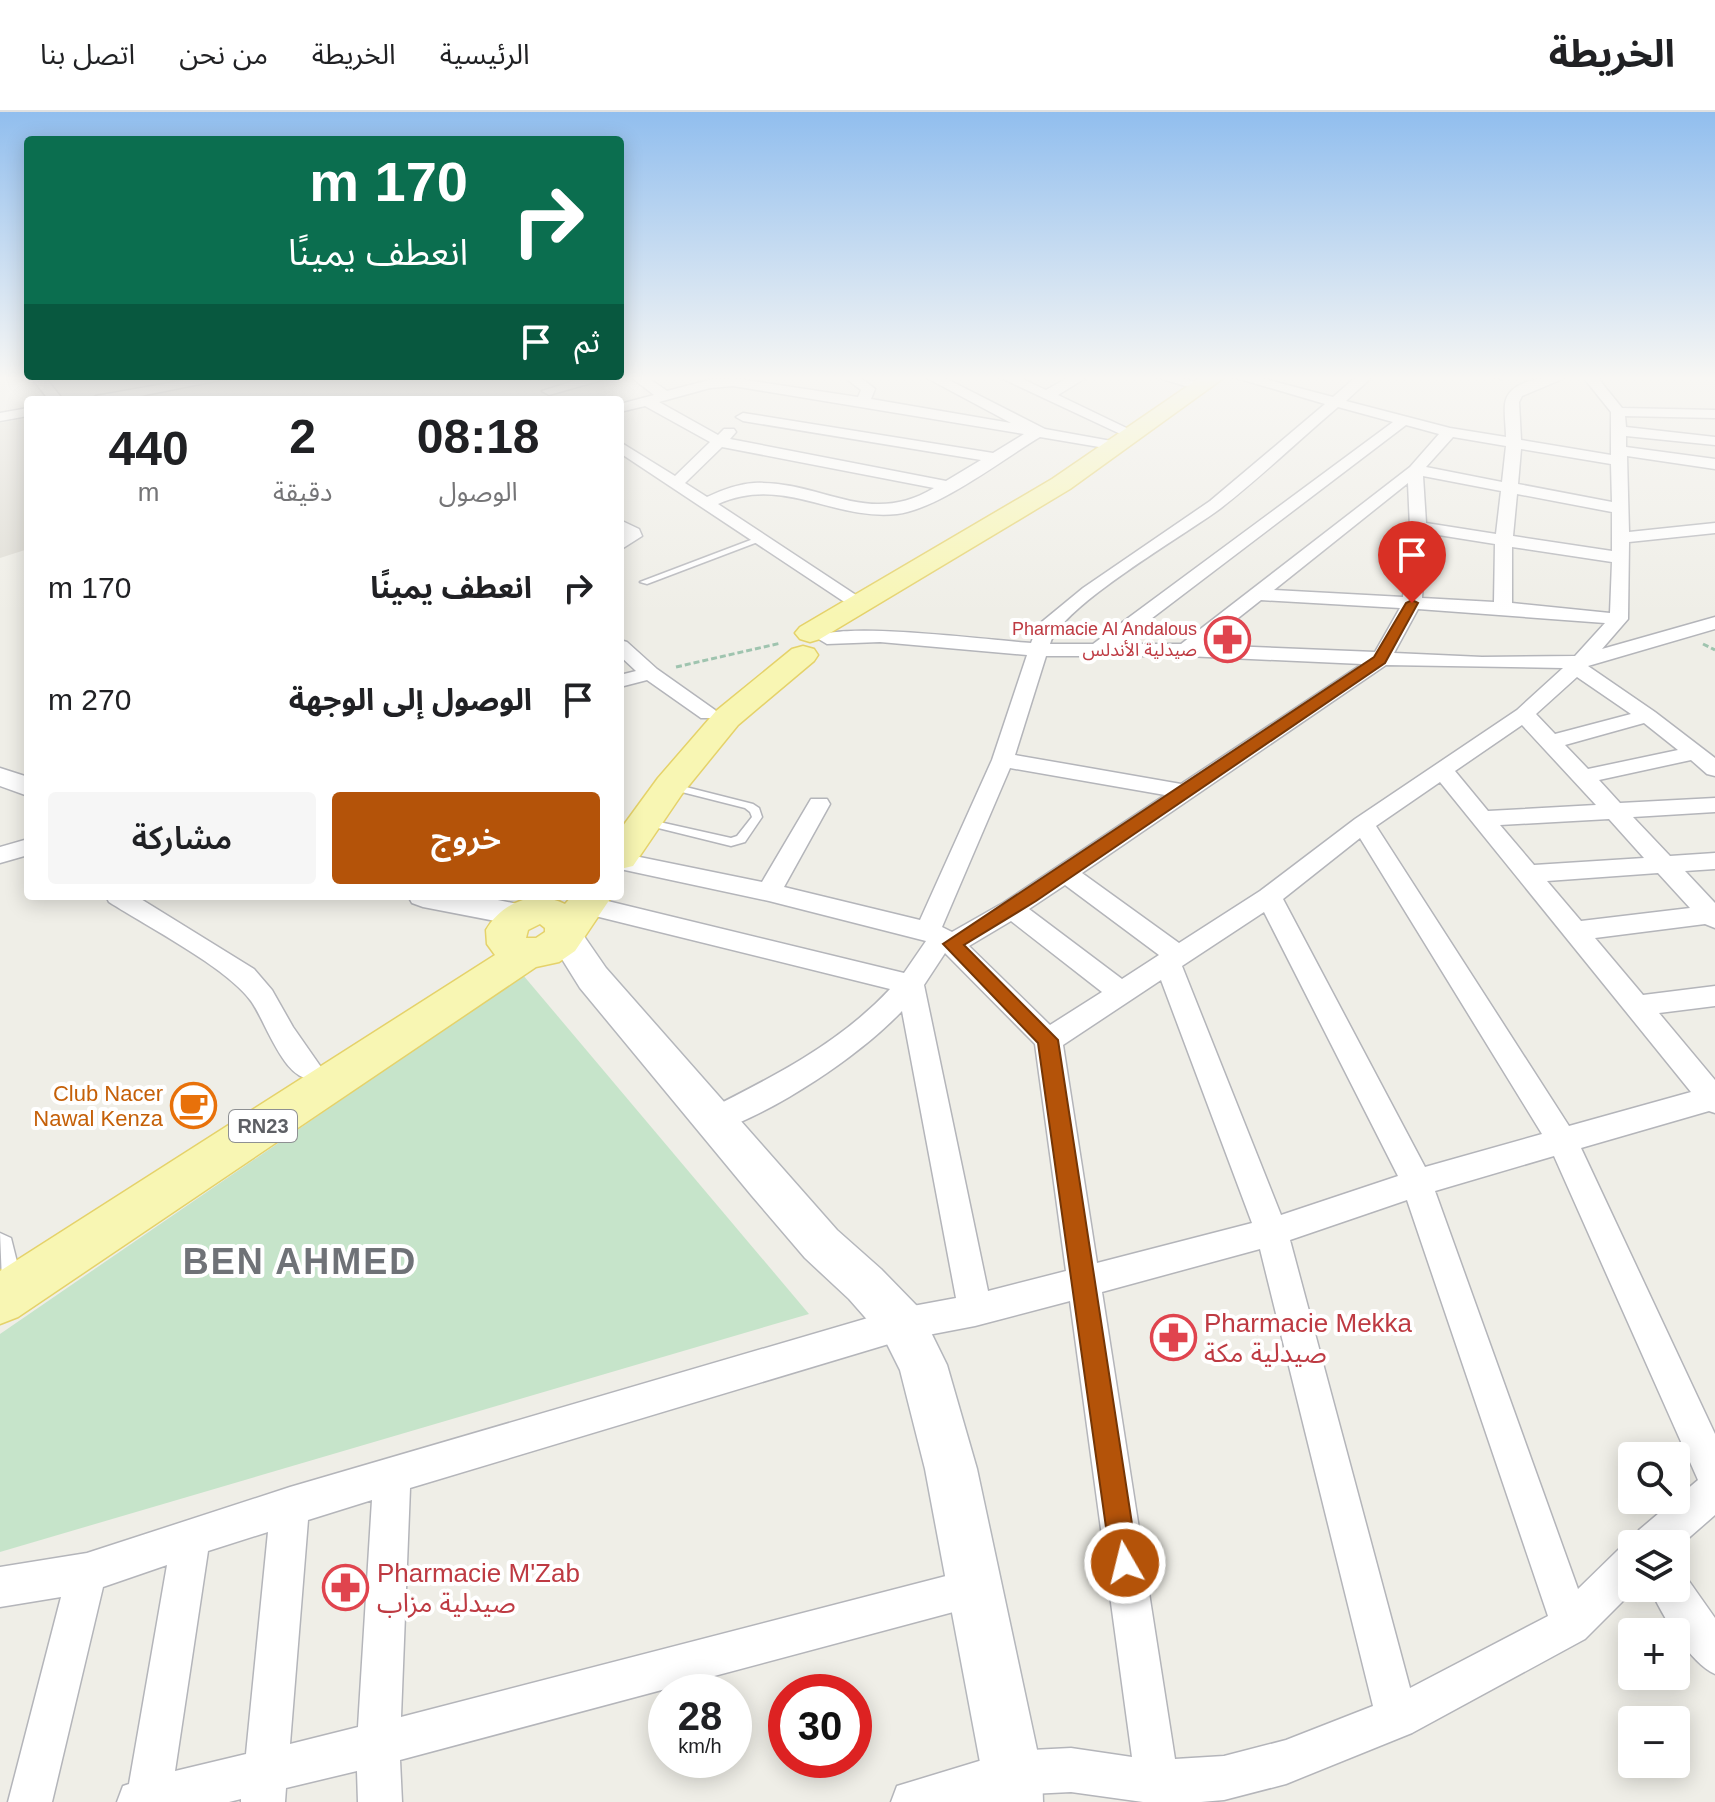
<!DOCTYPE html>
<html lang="ar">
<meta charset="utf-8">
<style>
:root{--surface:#fff;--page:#f6f6f6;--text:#202124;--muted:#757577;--line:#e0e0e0;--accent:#b45309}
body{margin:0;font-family:Arial,"Noto Sans Arabic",sans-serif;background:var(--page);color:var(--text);direction:rtl;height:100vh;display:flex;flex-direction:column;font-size:30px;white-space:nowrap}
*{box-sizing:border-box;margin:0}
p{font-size:26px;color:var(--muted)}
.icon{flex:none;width:44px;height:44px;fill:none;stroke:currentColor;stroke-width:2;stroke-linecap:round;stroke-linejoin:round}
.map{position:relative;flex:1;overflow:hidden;direction:ltr}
.details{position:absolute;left:24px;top:284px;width:600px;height:504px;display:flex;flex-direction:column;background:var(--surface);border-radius:8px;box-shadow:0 4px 20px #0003;direction:rtl}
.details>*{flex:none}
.guide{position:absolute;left:24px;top:24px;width:600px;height:244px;border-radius:8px;box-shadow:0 4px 20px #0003;direction:rtl;background:#0b6e4f;color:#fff;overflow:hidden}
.fabs{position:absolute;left:1618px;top:1330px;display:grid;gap:16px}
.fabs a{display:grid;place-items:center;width:72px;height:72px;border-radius:8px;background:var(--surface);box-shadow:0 4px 20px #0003;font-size:40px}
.speed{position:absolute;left:648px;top:1562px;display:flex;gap:16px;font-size:40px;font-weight:700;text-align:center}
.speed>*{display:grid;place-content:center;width:104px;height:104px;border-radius:50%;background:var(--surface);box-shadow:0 4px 20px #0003;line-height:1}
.speed small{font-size:20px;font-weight:400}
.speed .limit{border:12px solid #d22;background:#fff;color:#111}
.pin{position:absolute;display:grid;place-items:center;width:68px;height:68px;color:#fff;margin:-82px -34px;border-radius:50% 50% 50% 0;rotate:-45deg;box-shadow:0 0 8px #0007}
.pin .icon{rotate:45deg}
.me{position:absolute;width:88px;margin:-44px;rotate:352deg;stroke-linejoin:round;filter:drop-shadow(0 0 6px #0008)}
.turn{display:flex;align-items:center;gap:28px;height:168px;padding:0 24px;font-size:36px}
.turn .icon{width:104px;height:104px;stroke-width:2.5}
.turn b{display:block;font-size:56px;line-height:68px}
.then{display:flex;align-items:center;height:76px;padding:0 24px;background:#0003;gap:16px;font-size:30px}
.eta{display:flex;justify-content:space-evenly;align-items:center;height:136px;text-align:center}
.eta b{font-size:48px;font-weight:600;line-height:56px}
.primary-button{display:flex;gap:16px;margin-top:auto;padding:16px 24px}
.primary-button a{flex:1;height:92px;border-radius:8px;background:var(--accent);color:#fff;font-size:32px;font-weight:600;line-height:92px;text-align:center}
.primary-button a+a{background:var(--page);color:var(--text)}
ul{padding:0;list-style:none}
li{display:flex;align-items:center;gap:24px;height:112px;padding:0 24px}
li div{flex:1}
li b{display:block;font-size:30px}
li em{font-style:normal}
header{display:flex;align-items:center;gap:48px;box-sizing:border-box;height:112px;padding:0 40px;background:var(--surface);border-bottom:2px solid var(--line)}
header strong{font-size:38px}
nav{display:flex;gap:44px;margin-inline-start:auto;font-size:28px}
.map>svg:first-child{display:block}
.education{fill:#dfddd5}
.green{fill:#c6e4ca}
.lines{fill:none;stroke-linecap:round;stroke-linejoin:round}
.service-casing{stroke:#b4b5ba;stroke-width:3}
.minor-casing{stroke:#b4b5ba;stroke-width:3}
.tertiary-casing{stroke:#b4b5ba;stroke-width:3}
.secondary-casing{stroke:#b5b7bc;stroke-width:3}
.primary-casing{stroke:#e5d26a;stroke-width:3}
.path-far1{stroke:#9fc4af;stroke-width:2;stroke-dasharray:5 2;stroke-linecap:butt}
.path{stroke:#9fc4af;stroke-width:3;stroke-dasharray:6 3;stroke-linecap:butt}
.service{fill:#fff;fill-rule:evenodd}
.minor{fill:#fff;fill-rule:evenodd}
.tertiary{fill:#fff;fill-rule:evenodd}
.secondary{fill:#fff;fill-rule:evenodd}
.primary{fill:#f8f6b3;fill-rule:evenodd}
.route{fill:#b45309;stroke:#753606;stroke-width:2}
.labels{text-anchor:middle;stroke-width:8;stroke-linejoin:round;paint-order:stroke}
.far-health-label{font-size:18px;fill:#be3a42;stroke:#fff;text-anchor:end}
.shield{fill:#fff;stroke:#8e9093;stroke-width:2}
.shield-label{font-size:20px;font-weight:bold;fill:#5e6065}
.food-label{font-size:22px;fill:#c56008;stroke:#fff;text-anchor:end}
.near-health-label{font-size:26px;fill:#be3a42;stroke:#fff;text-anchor:start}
.near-district-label{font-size:36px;font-weight:bold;letter-spacing:2px;fill:#6f7277;stroke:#fff}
</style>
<header>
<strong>الخريطة</strong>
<nav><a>الرئيسية</a><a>الخريطة</a><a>من نحن</a><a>اتصل بنا</a></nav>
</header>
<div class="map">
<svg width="1715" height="1690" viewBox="0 0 1715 1690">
<rect width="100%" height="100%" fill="#efeee7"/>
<path class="education" d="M28,306v131l-28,9v-135z"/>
<path class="green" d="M523,863l286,339 -809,238v-218z"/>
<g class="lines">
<defs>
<path id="service" d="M756,426l7,2 -116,44 -7,-2z
M670,671l83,21 6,4 3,9 -17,25 -14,4 -89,-22 -1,-2 5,-3 85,19 6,-2 15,-19 -2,-5 -5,-4 -79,-20 -1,-2z"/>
<path id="minor" d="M31,265h14l18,23h-14z
M203,265h32l-115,23h-31l7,-4z
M587,265h25l-63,18 -7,-4z
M631,265h16l20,14 42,-11 24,-2 125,19 3,-7 -17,-13h16l15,12 -4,10 140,24 -86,-46h18l102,52 72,13 7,4 -7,4 -77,-13c-37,22 -101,72 -143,77 -64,7 -114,-39 -179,-10l147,97 2,4 -9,6 -238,-158v-11l55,34 35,-34 -65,-36 -25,6v-8l34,-9zM733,274l291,48 -31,19 -250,-40 -7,4 7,4 238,39 -35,21 -216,-42 6,-7 -2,-3h-10l-6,6 -59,-33 51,-14zM722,335l212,41c-66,40 -113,-8 -180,-5 -16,1 -32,7 -47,14l-22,-14z
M999,265h19l28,13 23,-13h18l-29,18 83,40 -2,3h-10z
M1156,265h24l29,10 -7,4z
M1233,265h24l76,20 23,-20h16l-26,24 104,27 56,9c0,-10 -2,-22 -1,-33 3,-25 42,-27 62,-27l-45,19 -3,6 2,38 90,15v-43l-28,-35h14l25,31 93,2v8l-90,-2 1,11 89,10v8l-89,-9v11l89,12v10l-88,-13 2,76 86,-9v10l-86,9 -1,77 -26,30 113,-32v12l-127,37 67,46 60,46v18l-8,-2 -16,-14 -92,20 21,23 95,-5v14l-82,5 37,39 45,-3v16l-30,2 30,32v25l-10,-4 -110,14 48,57 72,-9v20l-56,7 56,67v33l-6,-2 -128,37 134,286v81l-39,34v-5h-42l5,-14 59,-50 -144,-324 -119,35 143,398 40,-39 14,-6v44h4l-51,51 -173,94 -126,51 -62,16 -23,2h-58l-72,-10 -59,3 -24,7h-97l6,-16 115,-35 59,-3 61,9 -62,-456 -95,25 -73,14 -492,148 -9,229 572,-148 14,6 6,14 -6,14 -587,157 2,42h-44l-1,-31 -71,17 -1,14h-44v-3l-12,3h-112l6,-16 6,-2 38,-219 -64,22 -51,215h-44l53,-205 -61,10v-40l87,-14 203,-66 612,-179 54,-10 -54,-287c-44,46 -127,101 -187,121l-10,-3 -5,-9 5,-9c66,-33 134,-67 185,-122l-303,-75 -9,-3 -3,-6 3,-6 9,-3 317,77 22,-32 -157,-40 -149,-32v-16l142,29 49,-83h16l3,5 -46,83 136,33 72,-160 35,-105 -147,-13 -53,2 -10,-6c17,-18 181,3 214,5l7,-18 45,-37 127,-87 115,-97zM1338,295l55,15 -300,222h-43c12,-39 134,-108 171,-136 41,-32 78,-68 117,-101zM1406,313l33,9 -29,33 -229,177h-63zM1453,325l53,9 -4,36 -76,-15zM1521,337l90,15 1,38 -94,-18zM1423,364l78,15 -5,43 -70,-11zM1408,371l2,44 -7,70 -129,-7zM1517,382l95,18v39l-99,-15zM1426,421l69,11 -1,58 -72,-4zM1512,435l100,15 -2,51 -98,-10zM1261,488l139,8 -25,44 -171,-7zM1418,497l187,14 -30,33 -93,1 -88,-4zM1046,544h140l176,8 -181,120 -166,-29zM1386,553l177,3 -46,42 -162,109 -95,72 -81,52 -97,-70zM1577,565l54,37 -76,20 -19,-20zM1644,611l34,27 -90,19 -23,-24zM1522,613l74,80 -108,6 -33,-40zM1010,656l155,27 -162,108 -51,29 -10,-5zM1440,670l251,310 -122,34 -193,-300zM1609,707l35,39 -110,7 -34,-40zM1360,726l182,296 -117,33 -142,-268zM1658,761l32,35 -109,13 -34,-40zM1065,773l94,70 -37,24 -93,-70zM1264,800l134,264 -117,39 -99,-249zM1011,809l91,71 -52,33 -81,-79zM945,841l90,91 31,227 -78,20 -64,-306zM1161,868l91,243 -155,40 -34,-218zM1407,1088l141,416 -138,72 -120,-448zM1260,1137l113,457 -87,34 -62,16 -49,3 -73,-467zM372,1388l-14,227 -68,17 18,-224zM268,1420l-22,222 -71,17 33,-220z
M28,296v8l-28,5v-8z
M620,408l19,9 3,7 -22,14v-12l4,-3 -4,-3z
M620,528l7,2 30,27 58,41 3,4 -3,4h-14l-54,-38 -27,7v-12l16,-4 -16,-15z
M28,727v16l-28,8v-16z
M106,784h30l118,73 18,21 21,37 30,43 -4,8c-33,11 -52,-55 -68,-77 -25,-34 -103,-74 -142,-99z
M0,1121l11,5 7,28 -4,11 -12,4z
M1676,1459l8,3 31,44v56c-25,-11 -54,-60 -65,-86h26z"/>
<path id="tertiary" d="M0,656l28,9v19l-28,-10z
M408,784h70l54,11 4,8 -4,8 -11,3 -98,-19 -11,-4z"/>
<path id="secondary" d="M565,810l12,4 29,42 231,262 44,39 38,39 28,57 30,104 65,304 1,29h-62l1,-29 -57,-304 -25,-99 -15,-30 -36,-41 -44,-41 -53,-62 -172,-208 -33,-53 6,-9z"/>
<path id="primary" d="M1201,265h24l-155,112 -250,150 -10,3 -10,-3 -5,-6 5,-6 252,-148z
M803,534l11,3 4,6 -4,6 -76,64 -56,69 -49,72 -13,3v-39l38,-52 58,-67 76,-62z
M572,784h40l-37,55 -16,11 -23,5 -518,350 -18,7v-53l495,-316 -8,-11 -1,-14c16,-28 49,-41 79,-26zM540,812l5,4v4l-9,6h-10l2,-8z"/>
</defs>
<use href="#service" class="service-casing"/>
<use href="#minor" class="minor-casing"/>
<use href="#tertiary" class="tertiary-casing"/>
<use href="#secondary" class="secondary-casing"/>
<use href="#primary" class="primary-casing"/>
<path class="path-far1" d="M1492,265l13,4"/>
<path class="path" d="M1703,532l12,6
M676,555l105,-24"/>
<use href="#service" class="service"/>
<use href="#minor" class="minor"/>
<use href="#tertiary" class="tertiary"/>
<use href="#secondary" class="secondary"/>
<use href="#primary" class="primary"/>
</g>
<linearGradient id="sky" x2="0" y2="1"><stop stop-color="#91beee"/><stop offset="0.53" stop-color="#f8f7f4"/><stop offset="1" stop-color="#f8f7f4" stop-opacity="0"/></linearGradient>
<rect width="1715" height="502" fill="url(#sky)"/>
<path class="route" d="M1412,488l6,3 -33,60 -349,238 -72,44 94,95 80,523 -4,10 -9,4 -10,-4 -4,-10 -73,-520 -95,-99 431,-287 32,-54z"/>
<defs>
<symbol id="pharmacy-ring" viewBox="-11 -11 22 22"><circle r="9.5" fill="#fff" stroke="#e0444e" stroke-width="1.5"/><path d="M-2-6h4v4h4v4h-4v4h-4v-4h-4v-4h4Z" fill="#e0444e"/></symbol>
<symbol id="cafe-ring" viewBox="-11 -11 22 22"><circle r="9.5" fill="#fff" stroke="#e8710a" stroke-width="1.5"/><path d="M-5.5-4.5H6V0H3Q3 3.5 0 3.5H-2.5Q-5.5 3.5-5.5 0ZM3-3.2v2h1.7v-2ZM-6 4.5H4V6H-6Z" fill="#e8710a"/></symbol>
</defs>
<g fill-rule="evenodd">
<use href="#pharmacy-ring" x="1202" y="502" width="51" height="51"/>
<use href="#cafe-ring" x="168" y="968" width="51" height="51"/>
<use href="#pharmacy-ring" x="1148" y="1200" width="51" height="51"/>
<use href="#pharmacy-ring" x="320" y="1450" width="51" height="51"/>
</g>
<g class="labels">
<g class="far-health-label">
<text x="1197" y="523">Pharmacie Al Andalous<tspan x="1197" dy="21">صيدلية الأندلس</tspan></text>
</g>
<rect class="shield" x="229" y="998" width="68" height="32" rx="6"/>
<g class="shield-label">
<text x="263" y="1021">RN23</text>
</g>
<g class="food-label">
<text x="163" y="989">Club Nacer<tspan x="163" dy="25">Nawal Kenza</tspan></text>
</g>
<g class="near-health-label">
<text x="1204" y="1220">Pharmacie Mekka<tspan x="1204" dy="30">صيدلية مكة</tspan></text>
<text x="377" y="1470">Pharmacie M'Zab<tspan x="377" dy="30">صيدلية مزاب</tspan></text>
</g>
<g class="near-district-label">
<text x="300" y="1162">BEN AHMED</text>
</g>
</g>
</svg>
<div class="fabs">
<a><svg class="icon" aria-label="search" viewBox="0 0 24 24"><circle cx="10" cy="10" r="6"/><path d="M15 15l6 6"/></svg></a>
<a><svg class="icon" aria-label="layers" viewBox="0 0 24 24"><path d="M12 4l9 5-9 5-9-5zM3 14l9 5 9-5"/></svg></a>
<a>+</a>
<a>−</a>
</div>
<div class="speed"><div>28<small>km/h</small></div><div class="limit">30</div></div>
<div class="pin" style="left:1412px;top:491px;background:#d93025"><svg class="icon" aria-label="arrive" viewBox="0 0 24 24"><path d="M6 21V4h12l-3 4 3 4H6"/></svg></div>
<svg class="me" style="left:1125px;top:1451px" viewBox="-20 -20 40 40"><circle r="17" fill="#b45309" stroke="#fff" stroke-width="3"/><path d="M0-11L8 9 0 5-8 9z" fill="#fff"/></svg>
<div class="guide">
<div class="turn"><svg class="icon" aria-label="right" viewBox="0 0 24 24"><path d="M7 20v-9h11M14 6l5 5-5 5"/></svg><div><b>170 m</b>انعطف يمينًا</div></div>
<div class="then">ثم<svg class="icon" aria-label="arrive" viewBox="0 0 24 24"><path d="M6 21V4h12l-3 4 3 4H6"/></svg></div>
</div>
<section class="details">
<div class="eta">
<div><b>08:18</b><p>الوصول</p></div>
<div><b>2</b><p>دقيقة</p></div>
<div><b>440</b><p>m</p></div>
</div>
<ul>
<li><svg class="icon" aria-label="right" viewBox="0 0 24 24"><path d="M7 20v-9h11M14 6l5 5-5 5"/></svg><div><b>انعطف يمينًا</b></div><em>170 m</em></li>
<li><svg class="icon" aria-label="arrive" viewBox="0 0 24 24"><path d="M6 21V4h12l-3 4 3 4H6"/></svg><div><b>الوصول إلى الوجهة</b></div><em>270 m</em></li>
</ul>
<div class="primary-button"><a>خروج</a><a>مشاركة</a></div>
</section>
</div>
